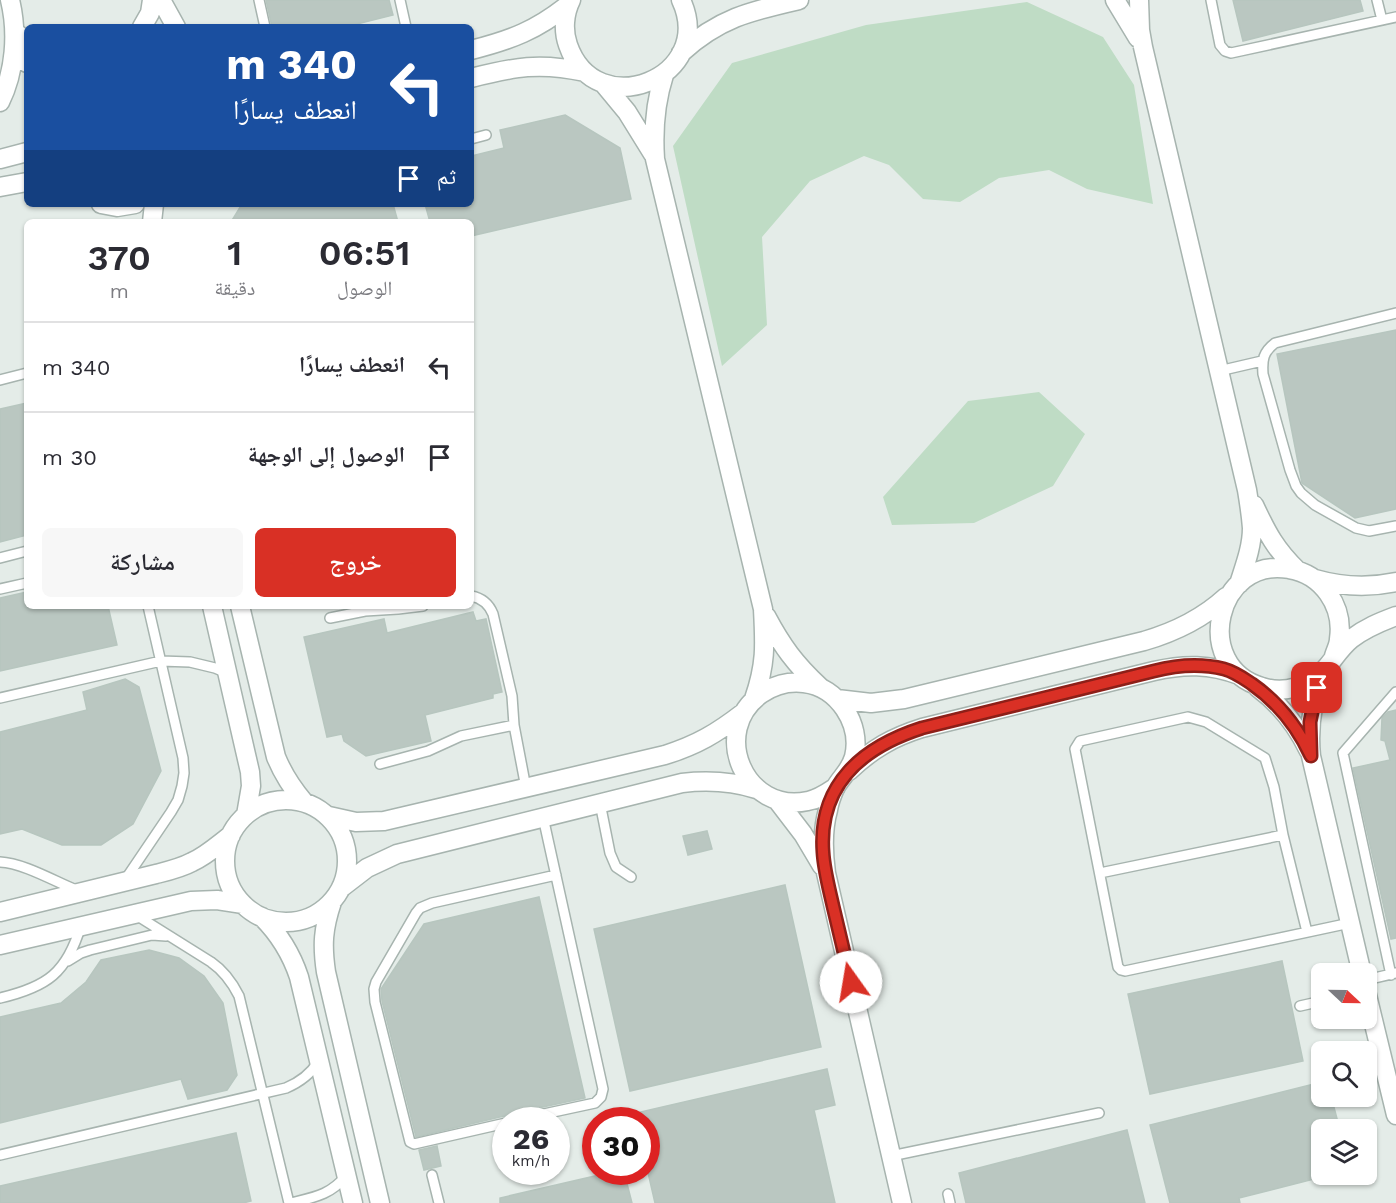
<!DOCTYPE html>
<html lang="ar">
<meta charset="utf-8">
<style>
:root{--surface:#fff;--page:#f7f7f7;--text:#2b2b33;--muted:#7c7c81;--line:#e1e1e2;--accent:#d93025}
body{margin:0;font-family:"Work Sans","Noto Naskh Arabic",sans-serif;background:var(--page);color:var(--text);direction:rtl;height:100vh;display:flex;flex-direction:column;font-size:22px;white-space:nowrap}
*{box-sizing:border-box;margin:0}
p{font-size:20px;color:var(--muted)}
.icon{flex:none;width:33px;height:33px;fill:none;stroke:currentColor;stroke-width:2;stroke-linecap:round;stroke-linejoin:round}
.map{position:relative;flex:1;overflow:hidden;direction:ltr}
.details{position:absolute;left:24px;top:219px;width:450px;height:390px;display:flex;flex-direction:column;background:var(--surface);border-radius:9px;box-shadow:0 2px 4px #0004;direction:rtl}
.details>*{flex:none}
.banner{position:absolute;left:24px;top:24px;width:450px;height:183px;border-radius:9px;box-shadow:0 2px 4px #0004;direction:rtl;background:#1a4fa0;color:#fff;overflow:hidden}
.needle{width:39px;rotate:112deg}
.controls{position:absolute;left:1311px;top:963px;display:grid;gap:12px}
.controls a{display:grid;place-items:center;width:66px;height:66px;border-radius:9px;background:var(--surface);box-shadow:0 2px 4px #0004;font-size:30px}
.speed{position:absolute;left:492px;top:1107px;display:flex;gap:12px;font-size:30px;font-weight:700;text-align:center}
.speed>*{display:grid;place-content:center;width:78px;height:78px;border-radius:50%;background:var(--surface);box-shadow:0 2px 4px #0004;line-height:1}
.speed small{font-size:15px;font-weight:400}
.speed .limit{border:9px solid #d22;background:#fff;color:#111}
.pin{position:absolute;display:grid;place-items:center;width:51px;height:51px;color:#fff;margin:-26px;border-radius:12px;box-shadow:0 3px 9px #0006}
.me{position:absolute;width:66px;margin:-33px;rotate:347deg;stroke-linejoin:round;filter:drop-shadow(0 0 4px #0008)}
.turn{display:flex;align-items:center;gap:21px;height:126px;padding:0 18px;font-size:27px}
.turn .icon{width:78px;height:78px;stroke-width:2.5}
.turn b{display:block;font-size:42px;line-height:51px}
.then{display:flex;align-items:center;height:57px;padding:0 18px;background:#0003;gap:12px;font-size:22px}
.eta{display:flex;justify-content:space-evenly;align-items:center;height:102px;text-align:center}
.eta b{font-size:36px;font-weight:600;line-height:42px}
.button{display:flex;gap:12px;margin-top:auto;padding:12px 18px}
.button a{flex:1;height:69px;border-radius:9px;background:var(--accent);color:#fff;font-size:24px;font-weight:600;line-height:69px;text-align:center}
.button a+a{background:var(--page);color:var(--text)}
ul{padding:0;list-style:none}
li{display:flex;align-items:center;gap:18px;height:90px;padding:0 18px;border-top:2px solid var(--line)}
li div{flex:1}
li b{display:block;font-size:22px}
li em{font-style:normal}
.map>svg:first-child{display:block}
.green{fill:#bfdcc5}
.building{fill:#bac7c1;stroke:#b7c6bf;stroke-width:1.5}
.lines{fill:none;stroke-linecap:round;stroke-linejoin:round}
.service-casing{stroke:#a7b4af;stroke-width:12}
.minor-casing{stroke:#a7b4af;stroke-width:21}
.service{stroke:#fff;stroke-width:9}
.minor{stroke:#fff;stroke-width:18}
.route-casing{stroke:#8d1f18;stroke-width:15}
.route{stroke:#d93025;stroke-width:10}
</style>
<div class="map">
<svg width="1396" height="1203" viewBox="0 0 1396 1203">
<rect width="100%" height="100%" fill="#e4ece8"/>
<path class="green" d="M1027,2l76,35 31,48 19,119 -66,-15 -38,-19 -50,8 -39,24 -37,-3 -34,-34 -25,-9 -54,25 -48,56 5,88 -45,41 -49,-220 59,-83 134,-38z
M1039,392l46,42 -32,52 -79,37 -82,2 -9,-28 85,-96z"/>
<path class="building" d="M266,0h123l4,15 -48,12h-73z
M1233,0h127l3,11 -120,30z
M565,115l55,33 11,51 -160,37v-14h-41l-5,-18h46v-48l33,-8 -4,-18z
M242,204h151l5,18h-167z
M1396,330v179l-41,9 -53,-35 -25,-129z
M27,403v132l-27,7v-133z
M27,592v14h81l9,39 -117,26v-73z
M473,612l3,9 10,-2 16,73 -9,2v4l-68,17 6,26 -65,15 -22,-15 -2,-7 -15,3 -23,-100 80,-18 3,14z
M125,679l14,8 22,84 -28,53 -32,21h-39l-40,-16 -22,5v-102l87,-22 -4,-18z
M1396,710v228l-5,1 -38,-171 37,-8 -5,-19 -4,-1 1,-22 6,-6z
M707,831l5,18 -24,6 -5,-19z
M785,885l36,162 -191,44 -36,-162z
M539,897l46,201 -70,15 -6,4 -5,-1 -88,21 -34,-136 -1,-12 43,-65z
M149,950l30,8 25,18 19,27 14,72 -10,15 -39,9 -7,-20 -181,44v-106l61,-14 25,-21 15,-22z
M1282,961l21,100 -153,33 -22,-100z
M827,1069l8,36 -21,5 21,93h-180l-9,-39v-44h-23v-4z
M1322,1082v14h9l9,34h-18v47l-83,21 1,5h-70l-20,-78z
M1127,1130l18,73h-179l-7,-30z
M236,1133l15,68 -8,2h-243v-17z
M437,1146l4,20 -17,4 -5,-20z
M612,1172h12l8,31h-132v-5z"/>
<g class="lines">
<defs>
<path id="service" d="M259,0l6,27
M400,0l6,27
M1211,0l9,45 5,6 6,2 165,-36
M1377,0l5,20
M471,139l15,-4
M1396,313l-121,30c-12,9 -13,17 -12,31l27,96 6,16 5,7 14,12 41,23 13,3 27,-5
M1219,371l43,-10
M0,380l27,-7
M0,558l27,-7
M0,589l27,-6
M471,596c11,2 18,8 22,18l19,82 2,29 12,63
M330,618l35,-7 33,-2 25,-3
M0,698l161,-37 29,1 25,6 12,5
M380,764l48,-13 33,-15 53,-11
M600,803l10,50 6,14 15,10
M1283,835l-9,-48 -9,-29 -59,-36 -18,-5 -108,24 -5,8 43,218 3,3 4,1 225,-48
M0,862c23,1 54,19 76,28
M1100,873l183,-38 24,97
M125,880l46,-68 7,-12 4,-14 2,-13 -1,-15 -35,-152
M136,915l75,47c13,9 21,20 28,34l50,207
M68,961l13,-8 9,-3 62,-15 14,1
M1391,975l-48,-222 53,-61
M1366,980l30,-7
M0,998c47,-11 67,-25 81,-73
M1300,1006l22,-5
M516,1120l79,-17 6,-6 2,-8 -60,-272
M506,1123l-92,21 -4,-2 -35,-140 -1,-13 2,-7 40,-69 4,-5 12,-5 124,-28
M0,1155l286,-67c14,-6 24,-13 32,-26
M891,1156l208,-43
M432,1175l7,28
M948,1194l2,9
M291,1203c24,-6 39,-8 55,-27"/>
<path id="minor" d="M161,0l15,27
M571,0c-7,14 -8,31 -3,45 28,81 149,32 113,-45
M1115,0l23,38
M1139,0l1,30 3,17 104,443c2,12 4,25 5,38 0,19 -7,37 -13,56
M142,27l8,-14 2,-13
M19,35l8,28
M471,50c40,-10 66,-20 98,-46
M681,53c38,-35 70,-42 118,-53
M664,75c-9,28 -11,54 -9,84l108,450c2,37 3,55 -9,90
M471,78c44,-11 68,-16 114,-6
M603,83l24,29 26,42
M0,102c15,-30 18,-69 10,-102
M0,159l27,-7
M0,187l27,-5
M101,204l16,3 18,-3
M152,222l2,-18
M1254,505c13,28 22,45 44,66
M1315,579c28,8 53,9 81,3
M212,606l38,166 1,14 -5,29
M240,606l36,151c7,17 16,31 28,45
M766,616c16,30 29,48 54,71
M1334,656c2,-6 5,-12 5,-17 5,-33 -17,-65 -50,-70 -73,-13 -98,98 -27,118 22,7 47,0 63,-18 9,-10 15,-21 26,-30 14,-11 29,-17 45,-23
M1323,672c-11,28 -15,54 -12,84l51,218
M1257,687c23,17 40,39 52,64
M837,699l34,4 33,-4 240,-58c31,-9 58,-22 82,-44
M849,771c23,-22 44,-34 73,-43l232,-57c30,-7 56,-7 85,4
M836,787c-9,6 -17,12 -28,14 -63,14 -99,-70 -47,-107 13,-9 27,-13 43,-11 34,4 58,41 50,74 -4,14 -13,20 -19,31 -3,7 -6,15 -7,22 -6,21 -5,41 -2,63l76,330
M777,800l26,34 19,32
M225 861a61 61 0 1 1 122 0a61 61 0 1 1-122 0Z
M329,816l27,6 28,-1 281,-66c32,-10 52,-22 78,-42
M341,888l26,-20 30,-14 285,-71c26,-3 49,-2 74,6
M332,902c-9,27 -10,43 -6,70l54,231
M0,912l156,-38c12,-3 25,-6 36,-12 14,-6 27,-18 39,-27
M262,917c18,18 29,36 37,60l54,226
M0,945l191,-44 26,-1 26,4
M1366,991l30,124"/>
</defs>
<use href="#service" class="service-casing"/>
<use href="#minor" class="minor-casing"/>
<use href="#service" class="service"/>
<use href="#minor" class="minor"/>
</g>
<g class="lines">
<defs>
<path id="route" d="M851,982c-6,-25 -12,-51 -18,-76 -4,-18 -9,-36 -10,-54 -5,-68 40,-105 99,-124l232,-57c23,-6 46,-8 70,-2 11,3 19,9 28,15 27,19 45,42 59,72l-1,-34 7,-34"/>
</defs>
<use href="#route" class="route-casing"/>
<use href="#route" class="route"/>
</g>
</svg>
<div class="controls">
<a><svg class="needle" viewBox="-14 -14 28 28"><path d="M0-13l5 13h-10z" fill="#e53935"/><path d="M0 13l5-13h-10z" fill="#7c7c81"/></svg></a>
<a><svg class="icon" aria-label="search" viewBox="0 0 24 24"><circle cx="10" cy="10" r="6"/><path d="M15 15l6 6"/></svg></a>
<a><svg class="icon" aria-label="layers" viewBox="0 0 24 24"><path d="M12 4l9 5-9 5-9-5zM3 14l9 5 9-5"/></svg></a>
</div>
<div class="speed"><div>26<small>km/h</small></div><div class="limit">30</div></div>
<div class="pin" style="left:1317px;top:688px;background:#d93025"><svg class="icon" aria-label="arrive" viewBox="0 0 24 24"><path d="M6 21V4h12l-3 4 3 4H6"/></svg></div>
<svg class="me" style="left:851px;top:982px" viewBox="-20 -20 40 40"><circle r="19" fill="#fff"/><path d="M0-13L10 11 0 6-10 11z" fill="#d93025"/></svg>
<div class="banner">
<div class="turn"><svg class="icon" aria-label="left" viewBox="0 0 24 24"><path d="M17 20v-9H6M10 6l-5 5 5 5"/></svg><div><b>340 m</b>انعطف يسارًا</div></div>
<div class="then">ثم<svg class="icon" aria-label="arrive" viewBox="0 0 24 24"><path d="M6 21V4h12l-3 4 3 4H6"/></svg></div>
</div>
<section class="details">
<div class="eta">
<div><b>06:51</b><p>الوصول</p></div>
<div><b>1</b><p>دقيقة</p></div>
<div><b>370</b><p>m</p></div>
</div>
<ul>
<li><svg class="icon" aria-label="left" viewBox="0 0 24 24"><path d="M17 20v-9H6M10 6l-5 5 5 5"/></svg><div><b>انعطف يسارًا</b></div><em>340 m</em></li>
<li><svg class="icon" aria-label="arrive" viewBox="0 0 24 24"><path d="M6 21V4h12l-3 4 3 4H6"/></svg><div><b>الوصول إلى الوجهة</b></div><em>30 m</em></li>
</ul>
<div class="button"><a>خروج</a><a>مشاركة</a></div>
</section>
</div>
